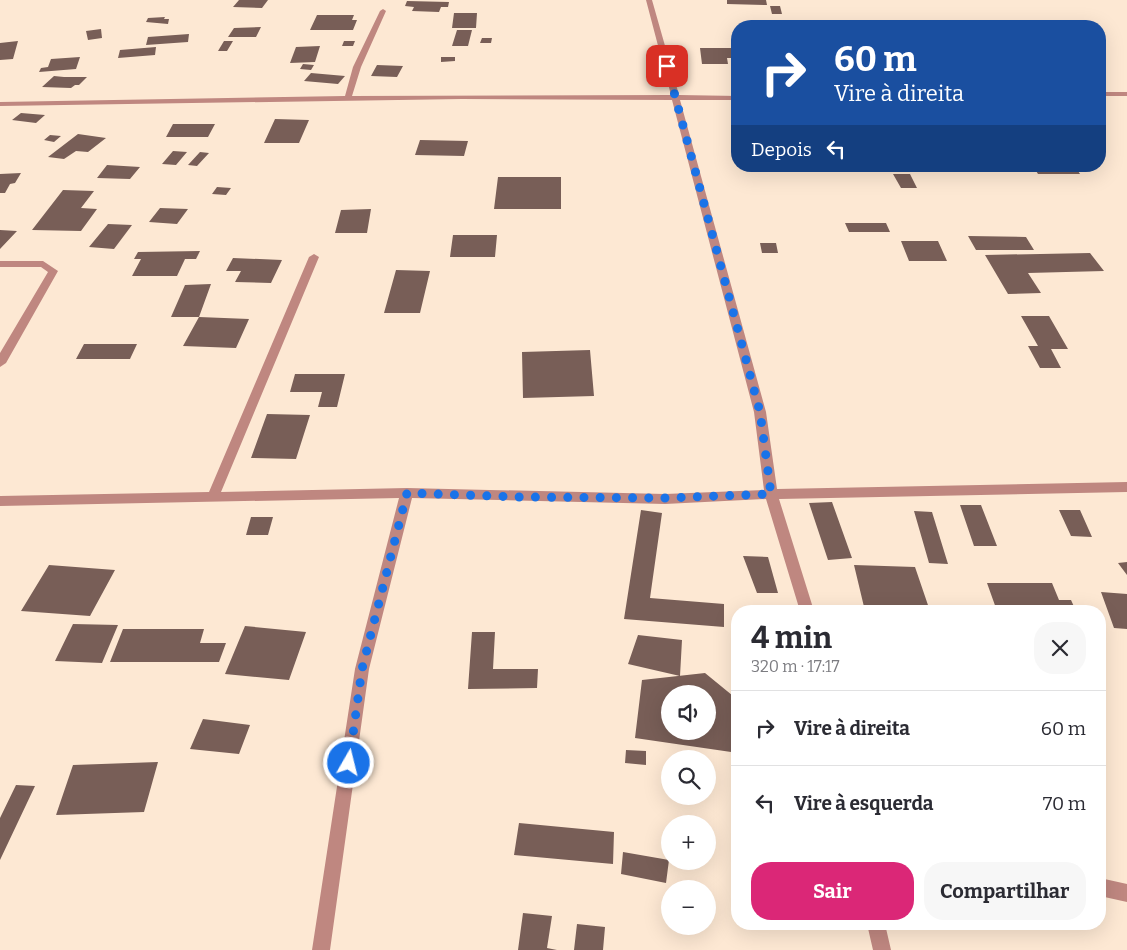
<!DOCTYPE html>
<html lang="pt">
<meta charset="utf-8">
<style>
:root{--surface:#fff;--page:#f7f7f7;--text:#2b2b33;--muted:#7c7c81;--line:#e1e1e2;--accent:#db2777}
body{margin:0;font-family:Bitter,serif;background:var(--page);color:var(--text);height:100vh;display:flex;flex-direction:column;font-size:19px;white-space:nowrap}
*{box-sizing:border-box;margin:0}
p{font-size:16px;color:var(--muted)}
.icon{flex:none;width:28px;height:28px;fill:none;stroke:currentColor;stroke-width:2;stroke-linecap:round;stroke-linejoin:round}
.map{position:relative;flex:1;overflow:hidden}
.panel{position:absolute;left:731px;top:605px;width:375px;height:325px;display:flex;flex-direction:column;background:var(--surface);border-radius:20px;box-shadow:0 5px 20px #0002}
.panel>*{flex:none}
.hud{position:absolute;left:731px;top:20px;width:375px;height:152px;border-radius:20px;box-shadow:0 5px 20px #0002;background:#1a4fa0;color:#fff;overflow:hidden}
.tools{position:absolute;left:661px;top:685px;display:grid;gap:10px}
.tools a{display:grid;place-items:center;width:55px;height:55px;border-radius:50%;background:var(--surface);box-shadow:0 5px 20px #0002;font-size:25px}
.pin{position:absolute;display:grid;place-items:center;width:42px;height:42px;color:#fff;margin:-21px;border-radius:10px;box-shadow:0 2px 8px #0006}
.me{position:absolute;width:55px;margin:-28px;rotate:8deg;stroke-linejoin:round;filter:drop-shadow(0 0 4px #0008)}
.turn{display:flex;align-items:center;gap:18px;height:105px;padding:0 20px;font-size:22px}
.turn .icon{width:65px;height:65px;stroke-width:2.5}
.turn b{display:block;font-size:35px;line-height:42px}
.then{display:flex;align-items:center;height:48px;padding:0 20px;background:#0003;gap:10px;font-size:19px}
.round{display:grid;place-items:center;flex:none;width:52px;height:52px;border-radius:20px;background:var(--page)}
.head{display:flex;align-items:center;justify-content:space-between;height:85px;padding:0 20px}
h1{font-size:30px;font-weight:700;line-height:38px}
.cta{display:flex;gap:10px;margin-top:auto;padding:10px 20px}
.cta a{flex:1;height:58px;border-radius:20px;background:var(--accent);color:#fff;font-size:20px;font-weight:700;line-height:58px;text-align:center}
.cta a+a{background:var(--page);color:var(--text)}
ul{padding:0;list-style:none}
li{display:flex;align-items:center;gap:15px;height:75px;padding:0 20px;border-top:1px solid var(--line)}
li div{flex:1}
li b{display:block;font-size:19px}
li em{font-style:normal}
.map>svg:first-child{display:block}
.building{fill:#785e57;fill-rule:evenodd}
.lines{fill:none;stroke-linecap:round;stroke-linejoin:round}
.minor{fill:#bf8780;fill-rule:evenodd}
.route{stroke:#1a73e8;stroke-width:9;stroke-dasharray:0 16.2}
</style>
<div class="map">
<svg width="1127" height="950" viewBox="0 0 1127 950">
<rect width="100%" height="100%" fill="#fde8d3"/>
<path class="building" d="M239,0h29l-6,8 -29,-1z
M727,0h39l1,5 -40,-1z
M407,1l42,1 -1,5h-7l-2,5 -27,-1 2,-4 -9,-1z
M770,6h10l2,8h-10z
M454,13h23l-1,15h-24z
M317,15h37l-2,5h5l-4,10h-43z
M165,17l-1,2h5l-1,5 -22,-2 2,-4z
M261,27l-5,10h-28l6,-9z
M101,29l1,9 -14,2 -2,-9z
M457,30h15l-4,16h-16z
M189,34l-1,8 -42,3 2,-8z
M482,38h10l-1,5h-11z
M18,41l-5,18 -13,1v-17z
M224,41h9l-6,10h-9z
M344,41h11l-2,5h-11z
M320,46l-5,16 -25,1 6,-16z
M156,47l-1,8 -37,3 2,-8z
M700,48h32l3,10h-8l1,6h-26z
M80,57l-4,12 -37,3 2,-4 7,-1 3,-8z
M441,57h14v4l-14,1z
M303,64l11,1 -3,5 -11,-1z
M377,65l26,1 -6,11 -26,-1z
M311,73l34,3 -7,8 -34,-3z
M54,76l10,1h23l-8,8h-4l-4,3 -29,-1z
M21,113l24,2 -9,8 -24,-3z
M275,119l34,1 -10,23h-35z
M173,124h42l-7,13h-42z
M78,134l28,4 -18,14 -12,-1 -12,8 -16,-2z
M50,135l11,1 -7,6 -10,-2z
M420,140l48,1 -4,15 -49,-1z
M173,151l14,1 -11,13 -14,-1z
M200,152l9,1 -12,13 -9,-1z
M107,165l33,2 -10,12 -33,-1z
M1033,166h42l5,8h-42z
M21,173l-6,10 -5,1 -5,9h-5v-19z
M893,174h17l7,14h-16z
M498,177h63v32h-67z
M217,187l14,1 -5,7 -14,-1z
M63,190l31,1 -13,17 16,1 -16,22 -49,-1z
M160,208l28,1 -11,15 -28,-2z
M371,209l-4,24h-32l6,-23z
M845,223h41l4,9h-41z
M108,224l24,1 -18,24 -25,-2z
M0,230l17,1 -17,18z
M453,235h44l-2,22h-45z
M968,236l58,1 8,13h-58z
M901,241h37l9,20h-38z
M760,243h16l2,10h-16z
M200,251l-4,8h-11l-8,17h-45l9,-17h-7l4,-7z
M1090,253l14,18 -76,2 13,20 -33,1 -23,-39z
M233,258l49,2 -11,23 -36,-1 6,-11h-15z
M396,270l34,1 -10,42h-36z
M211,284l-12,33 50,2 -13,29 -53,-2 16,-29h-28l14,-32z
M1021,316h28l19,33h-17l10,19h-21l-12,-22h10z
M84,344h53l-7,15h-54z
M590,350l4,46 -71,2 -1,-46z
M295,374h50l-8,33h-19l4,-15h-32z
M267,414l43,1 -14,44 -45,-1z
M832,502l20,56 -24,2 -19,-57z
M960,505h21l16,41h-23z
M641,510l21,3 -12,85 74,6v23l-100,-8z
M1059,510h21l12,27 -21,-1z
M914,511l18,1 16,52 -19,-1z
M251,517h22l-5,18h-22z
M743,556l25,1 10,36h-21z
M1127,562v13l-9,-12z
M49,565l66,5 -25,46 -69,-5z
M854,565l61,2 15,44h-65z
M987,583h65l7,17h12l5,11h-79z
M1101,592l26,2v35l-13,-1z
M73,624l45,1 -16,38 -47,-2z
M245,626l61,6 -17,48 -64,-6z
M123,629h81l-4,14h26l-7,19h-109z
M472,632h23l-2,37h45l-1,19 -69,1z
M638,635l44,5 -2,36 -52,-12z
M705,673l33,27v53l-103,-15 7,-58zM670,694h38v37h-38z
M203,719l47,6 -11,29 -49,-5z
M626,750l20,1v14l-21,-2z
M158,762l-14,50 -88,3 17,-50z
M16,785l19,1 -35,74v-42z
M519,823l95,9 -1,32 -99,-9z
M623,852l46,8 -3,23 -45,-9z
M523,913l29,3 -5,32 10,2h-39z
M577,924l28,3 -2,23h-29z
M762,924h21v5l-21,-4z"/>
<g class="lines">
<path class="minor" d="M646,0h6l27,95 59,1v4h-58l86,312 11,77 350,-7v10l-348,7 35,112h-14l-34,-112 -101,5 -253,-6 -43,171 -39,281h-18l43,-281 44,-171 -399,8v-10l209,-4 100,-235 5,-3 5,3 -98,235 186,-4 258,6 99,-4 -10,-78 -82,-312 -210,-1 -462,7v-4l345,-6 8,-29 27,-56 3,-2 3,2 -25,56 -9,29 319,-1z
M1100,92h27v4h-27z
M0,261h43l15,10 -52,92 -6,4v-14l48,-81 -7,-5h-41z
M1100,878l27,6v18l-27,-6z
M867,924h18l6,26h-18z"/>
</g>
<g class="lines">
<path class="route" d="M349,763l13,-94 45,-176 113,4 145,1 106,-4 -11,-82 -93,-346"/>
</g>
</svg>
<div class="tools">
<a><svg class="icon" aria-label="sound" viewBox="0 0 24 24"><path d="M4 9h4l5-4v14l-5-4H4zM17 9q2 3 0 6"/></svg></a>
<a><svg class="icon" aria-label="search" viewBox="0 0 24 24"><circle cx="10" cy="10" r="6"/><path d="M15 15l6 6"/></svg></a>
<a>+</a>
<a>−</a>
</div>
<div class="pin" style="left:667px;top:66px;background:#d93025"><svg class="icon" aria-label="arrive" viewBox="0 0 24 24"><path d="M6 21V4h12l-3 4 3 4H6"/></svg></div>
<svg class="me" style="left:349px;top:763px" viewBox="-20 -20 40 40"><circle r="17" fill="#1a73e8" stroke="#fff" stroke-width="3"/><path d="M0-11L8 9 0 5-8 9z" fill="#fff"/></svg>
<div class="hud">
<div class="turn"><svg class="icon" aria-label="right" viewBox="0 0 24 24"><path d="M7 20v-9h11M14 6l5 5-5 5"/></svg><div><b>60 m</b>Vire à direita</div></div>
<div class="then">Depois<svg class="icon" aria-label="left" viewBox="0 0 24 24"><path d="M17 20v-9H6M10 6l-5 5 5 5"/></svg></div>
</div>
<section class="panel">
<div class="head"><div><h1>4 min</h1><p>320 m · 17:17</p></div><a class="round"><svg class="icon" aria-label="close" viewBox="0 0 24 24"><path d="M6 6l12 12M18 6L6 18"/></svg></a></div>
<ul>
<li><svg class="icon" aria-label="right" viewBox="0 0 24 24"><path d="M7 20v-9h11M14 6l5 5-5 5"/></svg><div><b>Vire à direita</b></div><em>60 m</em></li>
<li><svg class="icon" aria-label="left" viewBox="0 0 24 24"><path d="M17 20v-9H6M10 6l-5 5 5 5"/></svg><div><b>Vire à esquerda</b></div><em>70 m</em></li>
</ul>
<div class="cta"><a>Sair</a><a>Compartilhar</a></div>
</section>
</div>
